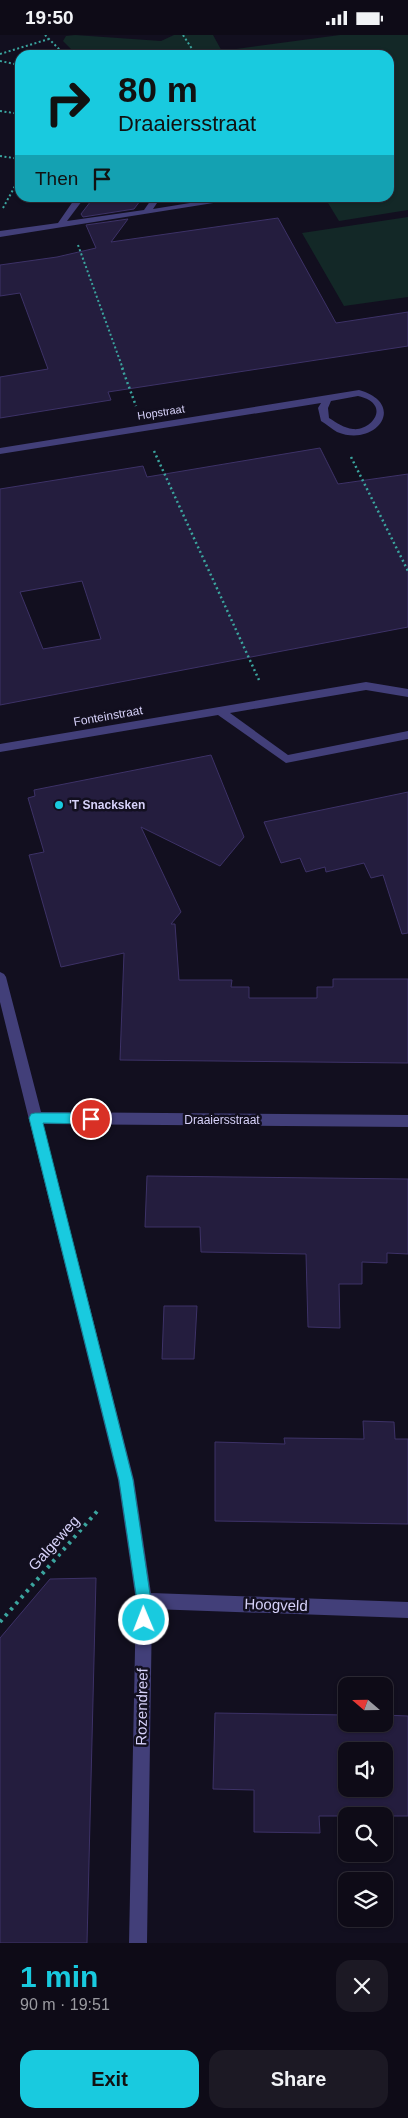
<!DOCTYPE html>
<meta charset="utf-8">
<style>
:root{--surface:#0e0b17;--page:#1c1924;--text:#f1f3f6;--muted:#9b9ba1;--line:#2e2b36;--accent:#19cadf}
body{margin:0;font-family:Helvetica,sans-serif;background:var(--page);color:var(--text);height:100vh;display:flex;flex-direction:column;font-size:19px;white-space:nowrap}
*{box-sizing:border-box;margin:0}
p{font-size:16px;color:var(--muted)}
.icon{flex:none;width:28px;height:28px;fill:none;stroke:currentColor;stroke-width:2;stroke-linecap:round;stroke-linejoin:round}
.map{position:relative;height:1908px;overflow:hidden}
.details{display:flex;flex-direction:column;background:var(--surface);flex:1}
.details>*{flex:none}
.banner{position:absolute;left:15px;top:15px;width:379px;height:152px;border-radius:15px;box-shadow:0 1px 4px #0004,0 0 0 1px var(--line);background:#19cadf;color:#111;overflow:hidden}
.needle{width:32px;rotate:290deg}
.tools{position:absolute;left:338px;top:1642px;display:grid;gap:10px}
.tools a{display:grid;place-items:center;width:55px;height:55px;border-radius:10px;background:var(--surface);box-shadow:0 1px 4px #0004,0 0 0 1px var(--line);font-size:25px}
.pin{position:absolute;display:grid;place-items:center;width:42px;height:42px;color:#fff;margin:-21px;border:2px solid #fff;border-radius:50%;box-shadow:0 1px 5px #0007}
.me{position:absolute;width:55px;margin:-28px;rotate:359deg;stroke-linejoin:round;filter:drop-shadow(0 0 4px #0008)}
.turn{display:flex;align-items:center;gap:18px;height:105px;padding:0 20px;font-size:22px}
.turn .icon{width:65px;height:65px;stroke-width:2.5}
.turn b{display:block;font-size:35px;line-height:42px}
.then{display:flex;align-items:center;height:48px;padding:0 20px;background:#0003;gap:10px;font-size:19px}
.round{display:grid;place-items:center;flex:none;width:52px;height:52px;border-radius:15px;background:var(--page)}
.headline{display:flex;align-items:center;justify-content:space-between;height:85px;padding:0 20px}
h1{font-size:30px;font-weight:600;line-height:38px;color:var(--accent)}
.primary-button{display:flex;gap:10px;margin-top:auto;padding:10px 20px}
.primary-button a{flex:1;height:58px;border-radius:15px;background:var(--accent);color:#111;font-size:20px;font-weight:600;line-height:58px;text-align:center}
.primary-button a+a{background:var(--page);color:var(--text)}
.status{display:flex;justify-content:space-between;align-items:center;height:35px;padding:0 25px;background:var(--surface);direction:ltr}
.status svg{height:14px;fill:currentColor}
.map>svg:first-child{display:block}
.green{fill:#132827}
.building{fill:#241d3e;stroke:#3d3267;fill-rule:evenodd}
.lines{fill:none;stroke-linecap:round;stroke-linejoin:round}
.path-far2{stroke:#3ba59f;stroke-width:2;stroke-dasharray:2 2.5;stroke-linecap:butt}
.path-far1{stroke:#3ba59f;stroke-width:2.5;stroke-dasharray:2 3;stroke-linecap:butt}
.path{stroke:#3ba59f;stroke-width:4;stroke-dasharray:3 5;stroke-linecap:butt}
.street{fill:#423f79;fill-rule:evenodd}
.route{fill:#19cadf;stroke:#108391}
.poi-dot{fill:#19cadf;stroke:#120f1f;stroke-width:2}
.labels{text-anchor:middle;stroke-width:5;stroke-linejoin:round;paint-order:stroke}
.far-street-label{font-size:11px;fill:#d7d2fa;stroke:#120f1f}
.street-label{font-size:12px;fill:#d7d2fa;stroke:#120f1f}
.poi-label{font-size:12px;font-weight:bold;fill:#d7d2fa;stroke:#120f1f;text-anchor:start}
.near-street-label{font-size:15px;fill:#d7d2fa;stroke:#120f1f}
</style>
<div class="status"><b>19:50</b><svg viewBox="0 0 49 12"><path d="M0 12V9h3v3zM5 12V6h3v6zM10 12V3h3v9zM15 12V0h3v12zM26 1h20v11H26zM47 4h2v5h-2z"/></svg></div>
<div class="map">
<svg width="408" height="1908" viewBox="0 0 408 1908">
<rect width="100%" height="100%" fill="#120f1f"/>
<path class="green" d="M75,0l86,6 13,-6h39l11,20h-147l-14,-14 3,-5z
M340,0h68v175l-69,11 -14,-23 64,-1v-142h-150l-3,-6z
M408,182v80l-64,9 -42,-73z"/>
<path class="building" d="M94,162h49l-9,12 -51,8 -2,-3z
M278,183l58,105 72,-11v34l-300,46 3,8 -111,18v-41l48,-8 -28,-76 -20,3v-31l57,-8 39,-9 -10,-23 42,-6 -17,23z
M320,413l18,36 70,-10v153l-408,78v-216l143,-23 4,11zM82,546l19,58 -58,10 -23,-57z
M211,720l33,82 -24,29 -79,-39 40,85 -10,12h4l4,56h53l-1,7h18v11h68v-11h16v-8h75v84l-288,-3 4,-107 -63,14 -32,-112 15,-3 -16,-54 7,-2 -1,-6z
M408,757v141l-6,1 -19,-59 -12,3 -7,-15 -38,9 -1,-5 -19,5 -6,-14 -19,5 -17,-41z
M147,1141l261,3v75l-21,-1v10l-25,-1v22h-23l1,44 -32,-1 -2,-73 -105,-2 -1,-25h-55z
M164,1271h33l-3,53h-32z
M363,1386l31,1 1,17h13v85l-193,-3v-79l70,2 -1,-6 80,1z
M96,1543l-9,365h-87v-305l50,-59z
M215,1678l131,2v9h38v-9l24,1v100h-89l1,17 -66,-1v-42l-41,-1zM346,1716h38v38h-38z"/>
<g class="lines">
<path class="path-far2" d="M45,0l20,20
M183,0l13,20
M0,19l49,-15
M0,26l20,4
M0,76l20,3
M0,121l20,3
M3,173l17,-31
M78,210l45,124"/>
<path class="path-far1" d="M122,333l14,38
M154,416l105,229
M351,422l57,114"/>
<path class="path" d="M0,1587l100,-114"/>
<path class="street" d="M76,162h9l-18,24 77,-11 9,-13h8l-8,12 74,-12h24l-251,40v-6l58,-8z
M359,355c49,14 17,58 -22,42 -5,-3 -11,-8 -16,-11l-3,-13 3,-5 -321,51v-6zM358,361c4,1 8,2 11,4 18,11 0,31 -16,29 -9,-1 -16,-6 -24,-11l-1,-10 3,-7z
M366,647l42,7v8l-42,-7 -136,23 58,42 120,-24v8l-122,24 -68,-48 -218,37v-8z
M0,937l4,2 2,3 35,135 367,3v12l-365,-3 91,356 17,113 257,9v16l-256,-9 -5,334h-18l7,-342 -18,-121 -118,-478z"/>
</g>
<path class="route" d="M35,1078h56l5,2 1,4 -1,3 -5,2 -48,-1 90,357 18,121v19l-2,5 -5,2 -6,-2 -2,-5 1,-19 -18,-121 -90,-362 2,-4z"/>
<circle class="poi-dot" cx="59" cy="770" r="5"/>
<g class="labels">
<g class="far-street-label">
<text transform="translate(161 377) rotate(-9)" y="4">Hopstraat</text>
</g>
<g class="street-label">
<text transform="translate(108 681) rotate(-10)" y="4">Fonteinstraat</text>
<text x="222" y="1089">Draaiersstraat</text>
</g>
<g class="poi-label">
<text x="69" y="774">'T Snacksken</text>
</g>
<g class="near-street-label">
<text transform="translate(54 1508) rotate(-48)" y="5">Galgeweg</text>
<text transform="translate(276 1570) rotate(2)" y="5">Hoogveld</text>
<text transform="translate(142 1672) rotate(-89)" y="5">Rozendreef</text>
</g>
</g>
</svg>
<div class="tools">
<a><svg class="needle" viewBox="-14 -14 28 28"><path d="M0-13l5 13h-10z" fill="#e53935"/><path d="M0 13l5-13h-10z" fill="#9b9ba1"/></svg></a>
<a><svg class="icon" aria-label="sound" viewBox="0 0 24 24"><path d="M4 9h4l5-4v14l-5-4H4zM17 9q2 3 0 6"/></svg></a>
<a><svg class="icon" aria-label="search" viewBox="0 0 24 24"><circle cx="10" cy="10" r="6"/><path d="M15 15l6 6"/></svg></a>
<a><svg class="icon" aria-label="layers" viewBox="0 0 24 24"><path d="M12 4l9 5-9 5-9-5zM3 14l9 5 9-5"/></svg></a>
</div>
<div class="pin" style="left:91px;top:1084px;background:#d93025"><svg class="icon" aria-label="arrive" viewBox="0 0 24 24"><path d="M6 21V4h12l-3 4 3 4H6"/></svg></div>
<svg class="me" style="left:144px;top:1585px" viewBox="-20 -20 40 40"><circle r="17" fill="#19cadf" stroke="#fff" stroke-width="3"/><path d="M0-11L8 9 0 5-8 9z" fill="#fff"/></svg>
<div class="banner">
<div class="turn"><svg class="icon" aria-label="right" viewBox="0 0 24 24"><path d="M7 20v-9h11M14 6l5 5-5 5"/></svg><div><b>80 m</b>Draaiersstraat</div></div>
<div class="then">Then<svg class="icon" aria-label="arrive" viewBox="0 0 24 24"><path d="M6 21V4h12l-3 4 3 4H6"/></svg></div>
</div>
</div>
<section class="details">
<div class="headline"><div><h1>1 min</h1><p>90 m · 19:51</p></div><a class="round"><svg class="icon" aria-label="close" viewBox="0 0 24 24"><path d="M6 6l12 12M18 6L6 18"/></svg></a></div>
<div class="primary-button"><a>Exit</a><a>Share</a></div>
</section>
